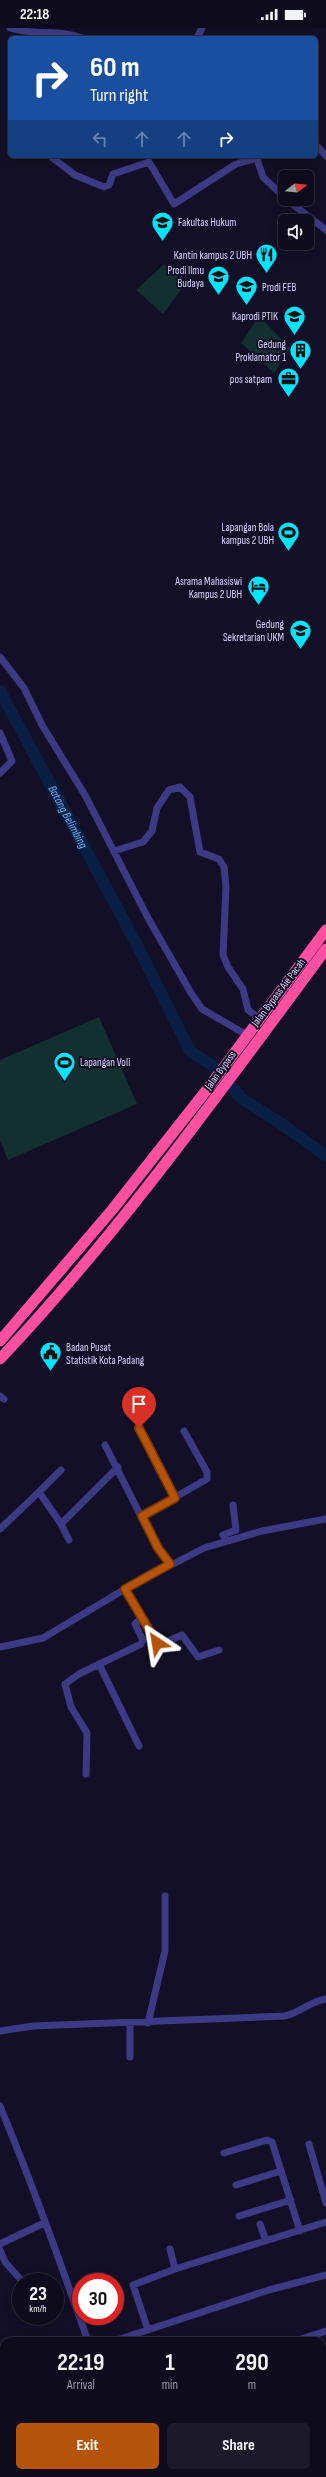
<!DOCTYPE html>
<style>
:root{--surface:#0e0b1c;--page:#1c1929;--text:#f1f3f6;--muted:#9b9ba3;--line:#2e2b3b;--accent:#b45309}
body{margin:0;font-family:"Sofia Sans Condensed",sans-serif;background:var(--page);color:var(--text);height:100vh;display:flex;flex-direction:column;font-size:15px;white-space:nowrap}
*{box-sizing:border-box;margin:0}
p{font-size:13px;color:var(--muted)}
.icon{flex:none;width:22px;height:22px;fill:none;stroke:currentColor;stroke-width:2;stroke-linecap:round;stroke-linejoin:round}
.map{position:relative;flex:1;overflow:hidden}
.drawer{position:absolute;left:0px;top:2309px;width:326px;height:140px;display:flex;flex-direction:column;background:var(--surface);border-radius:12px 12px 0 0;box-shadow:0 2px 10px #0003,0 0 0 1px var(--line)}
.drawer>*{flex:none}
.banner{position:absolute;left:8px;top:8px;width:310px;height:122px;border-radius:6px;box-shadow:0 2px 10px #0003,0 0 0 1px var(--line);background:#1a4fa0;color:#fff;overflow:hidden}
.needle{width:26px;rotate:74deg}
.fabs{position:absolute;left:278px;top:142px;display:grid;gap:8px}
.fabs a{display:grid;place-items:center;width:36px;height:36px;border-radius:6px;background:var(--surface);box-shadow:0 2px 10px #0003,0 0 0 1px var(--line);font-size:20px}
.speed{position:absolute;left:12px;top:2245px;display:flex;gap:8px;font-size:20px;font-weight:700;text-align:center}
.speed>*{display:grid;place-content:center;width:52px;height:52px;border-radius:50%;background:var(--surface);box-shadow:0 2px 10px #0003,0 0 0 1px var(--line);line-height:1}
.speed small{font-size:10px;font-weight:400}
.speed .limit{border:6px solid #d22;background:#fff;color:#111}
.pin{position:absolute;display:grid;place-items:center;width:34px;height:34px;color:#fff;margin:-41px -17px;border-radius:50% 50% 50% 0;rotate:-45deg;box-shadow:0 0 4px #0007}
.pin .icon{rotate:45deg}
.me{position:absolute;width:44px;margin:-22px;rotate:327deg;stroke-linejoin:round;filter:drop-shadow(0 0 3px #0008)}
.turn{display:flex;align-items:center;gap:14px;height:84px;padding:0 16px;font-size:18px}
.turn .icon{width:52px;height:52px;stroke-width:2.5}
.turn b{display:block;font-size:28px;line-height:34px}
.lanes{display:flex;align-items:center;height:38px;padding:0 16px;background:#0003;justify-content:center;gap:20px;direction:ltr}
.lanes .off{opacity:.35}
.eta{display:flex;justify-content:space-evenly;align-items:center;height:68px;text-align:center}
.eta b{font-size:24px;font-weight:700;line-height:28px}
.cta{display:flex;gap:8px;margin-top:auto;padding:8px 16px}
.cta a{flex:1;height:46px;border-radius:6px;background:var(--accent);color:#fff;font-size:16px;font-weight:700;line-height:46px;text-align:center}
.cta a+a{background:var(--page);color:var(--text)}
.status{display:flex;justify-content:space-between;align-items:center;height:28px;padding:0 20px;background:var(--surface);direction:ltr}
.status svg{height:11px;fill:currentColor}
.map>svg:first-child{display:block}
.green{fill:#12302f}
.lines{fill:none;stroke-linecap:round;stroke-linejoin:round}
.river{stroke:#0a1f44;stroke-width:12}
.minor{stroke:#3d3a85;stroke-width:7}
.highway{stroke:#ff4fa3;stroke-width:11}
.route-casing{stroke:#753606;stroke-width:10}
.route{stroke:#b45309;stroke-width:7}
.labels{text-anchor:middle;stroke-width:4;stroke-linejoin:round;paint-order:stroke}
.poi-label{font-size:11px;fill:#d9d4ff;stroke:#130f26;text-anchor:end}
.street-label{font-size:11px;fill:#d9d4ff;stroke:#130f26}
.water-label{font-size:12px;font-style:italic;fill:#62b6ff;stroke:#130f26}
</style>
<div class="status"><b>22:18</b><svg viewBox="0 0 49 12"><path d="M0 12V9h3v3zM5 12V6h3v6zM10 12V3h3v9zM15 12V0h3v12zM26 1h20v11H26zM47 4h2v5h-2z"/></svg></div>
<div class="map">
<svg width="326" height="2449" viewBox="0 0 326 2449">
<rect width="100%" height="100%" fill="#130f26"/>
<path class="green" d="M164,236l22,19 -23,31 -27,-24z
M259,288l31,32 -16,25 -33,-30z
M99,989l38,87 -129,56 -8,-20v-80z"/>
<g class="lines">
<path class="river" id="s1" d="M0,663l136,252 54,108 23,15 29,33 34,21 50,36"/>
<path class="minor" d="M10,0c23,8 49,1 72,10
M197,10l5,-10
M316,117l10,11
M50,128l25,19 29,12 5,-2 4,-11 36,-12 25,42 62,-40 21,-6
M256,128l7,21 22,21
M286,171l40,31
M0,629l24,31 18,37 43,70 63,123 43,75 11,16 45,26
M0,705l12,28 -12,12
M114,823l29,-9 9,-11 5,-23 12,-18 11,-3 10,10 10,55 19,7 5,8 2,20 -3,68 5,12 15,22 5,21 11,8
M0,1368l4,3
M139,1400l36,70
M105,1417l52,103 13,16
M39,1464l22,-22
M142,1488l65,-37v-7l-23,-41
M61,1496l8,16
M0,1501l39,-37 22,32 57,-57
M227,1512l-4,-5 13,-5 -3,-25
M125,1561l32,54h7l18,-8 16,22 21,-7
M0,1619l43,-9 82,-49 79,-41 58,-17 64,-12
M99,1636l40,82
M86,1746l1,-41 -16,-26 -6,-23 14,-10 62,-30 2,-4 -8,-16 6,-6
M130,1995v34
M148,1995l17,-72v-55
M0,2003l33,-5 252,-10c15,-3 25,-15 41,-17
M0,2078c32,77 60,156 88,235
M309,2116l17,59
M224,2125l43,-13 5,2 28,89
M236,2157l45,-14
M239,2188l52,-16
M260,2196l6,17
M0,2216l44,-21
M170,2221l5,20
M0,2222l5,12 18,20
M148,2302l-15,-45 42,-16 151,-47
M114,2313l155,-51 57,-15
M295,2313l31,-10
M322,2360l4,9
M322,2436h4
M134,2445l1,4"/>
<path class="highway" d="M0,1313l112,-131 97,-123 117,-157
M0,1331c120,-127 222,-270 326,-410"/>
</g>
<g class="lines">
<defs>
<path id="route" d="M139,1400l36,70 -33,18 16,32 12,16 -45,25 32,54"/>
</defs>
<use href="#route" class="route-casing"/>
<use href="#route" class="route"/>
</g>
<defs>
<symbol id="university-pin" viewBox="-11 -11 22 30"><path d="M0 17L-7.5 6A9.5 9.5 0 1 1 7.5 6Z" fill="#00e5ff" stroke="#130f26"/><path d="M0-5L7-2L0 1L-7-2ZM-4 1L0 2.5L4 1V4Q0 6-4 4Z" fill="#111"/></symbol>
<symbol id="restaurant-pin" viewBox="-11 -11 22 30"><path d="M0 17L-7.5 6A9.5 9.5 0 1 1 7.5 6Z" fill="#00e5ff" stroke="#130f26"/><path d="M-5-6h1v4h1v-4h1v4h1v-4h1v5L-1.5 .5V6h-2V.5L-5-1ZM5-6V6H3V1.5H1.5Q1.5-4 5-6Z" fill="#111"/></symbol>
<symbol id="building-pin" viewBox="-11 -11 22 30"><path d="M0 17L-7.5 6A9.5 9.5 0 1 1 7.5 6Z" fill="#00e5ff" stroke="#130f26"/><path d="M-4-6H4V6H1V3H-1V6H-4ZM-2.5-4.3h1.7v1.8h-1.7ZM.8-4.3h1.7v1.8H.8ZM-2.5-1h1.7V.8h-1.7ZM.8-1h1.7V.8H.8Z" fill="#111"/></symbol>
<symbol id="office-pin" viewBox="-11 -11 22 30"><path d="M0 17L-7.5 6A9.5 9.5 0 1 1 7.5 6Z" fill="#00e5ff" stroke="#130f26"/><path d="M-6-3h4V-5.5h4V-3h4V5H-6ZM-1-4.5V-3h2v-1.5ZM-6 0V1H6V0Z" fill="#111"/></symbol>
<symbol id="stadium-pin" viewBox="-11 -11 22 30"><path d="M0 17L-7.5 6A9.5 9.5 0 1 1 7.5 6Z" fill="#00e5ff" stroke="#130f26"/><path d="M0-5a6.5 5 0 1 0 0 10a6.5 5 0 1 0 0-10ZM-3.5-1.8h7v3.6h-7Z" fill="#111"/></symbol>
<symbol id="hotel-pin" viewBox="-11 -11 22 30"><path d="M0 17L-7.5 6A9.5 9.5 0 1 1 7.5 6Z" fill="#00e5ff" stroke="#130f26"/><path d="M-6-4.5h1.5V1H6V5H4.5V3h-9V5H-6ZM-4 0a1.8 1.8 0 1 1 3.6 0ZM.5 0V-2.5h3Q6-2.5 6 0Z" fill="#111"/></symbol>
<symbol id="civic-pin" viewBox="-11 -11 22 30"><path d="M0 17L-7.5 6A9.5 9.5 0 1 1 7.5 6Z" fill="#00e5ff" stroke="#130f26"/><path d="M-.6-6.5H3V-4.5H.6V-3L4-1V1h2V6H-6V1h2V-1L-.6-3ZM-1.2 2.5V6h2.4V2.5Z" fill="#111"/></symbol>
</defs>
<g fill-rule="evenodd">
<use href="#university-pin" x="150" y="182" width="25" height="34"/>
<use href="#restaurant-pin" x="254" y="214" width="25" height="34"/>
<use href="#university-pin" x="206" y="236" width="25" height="34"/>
<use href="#university-pin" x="234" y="246" width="25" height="34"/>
<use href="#university-pin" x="282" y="276" width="25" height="34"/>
<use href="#building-pin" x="288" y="310" width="25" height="34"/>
<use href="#office-pin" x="276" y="338" width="25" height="34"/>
<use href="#stadium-pin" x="276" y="492" width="25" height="34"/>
<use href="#hotel-pin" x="246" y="546" width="25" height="34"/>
<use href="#university-pin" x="288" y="590" width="25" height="34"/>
<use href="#stadium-pin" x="52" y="1022" width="25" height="34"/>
<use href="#civic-pin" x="38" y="1312" width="25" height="34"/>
</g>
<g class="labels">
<g class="poi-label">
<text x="178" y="198" text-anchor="start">Fakultas Hukum</text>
<text x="252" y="231">Kantin kampus 2 UBH</text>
<text x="204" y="246">Prodi Ilmu<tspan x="204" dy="13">Budaya</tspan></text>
<text x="262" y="263" text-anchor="start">Prodi FEB</text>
<text x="278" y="292">Kaprodi PTIK</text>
<text x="286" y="320">Gedung<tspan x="286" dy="13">Proklamator 1</tspan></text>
<text x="272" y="355">pos satpam</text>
<text x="274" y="503">Lapangan Bola<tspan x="274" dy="13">kampus 2 UBH</tspan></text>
<text x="242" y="557">Asrama Mahasiswi<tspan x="242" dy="13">Kampus 2 UBH</tspan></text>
<text x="284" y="600">Gedung<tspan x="284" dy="13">Sekretarian UKM</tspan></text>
<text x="80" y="1038" text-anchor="start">Lapangan Voli</text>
<text x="66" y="1323" text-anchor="start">Badan Pusat<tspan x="66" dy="13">Statistik Kota Padang</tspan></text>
</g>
<g class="street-label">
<text transform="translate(278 964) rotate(-53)" y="4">Jalan Bypass Aie Pacah</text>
<text transform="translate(220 1042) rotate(-54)" y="4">Jalan Bypass</text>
</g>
<g class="water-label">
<text dy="4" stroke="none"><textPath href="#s1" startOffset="143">Batang Belimbing</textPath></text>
</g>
</g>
</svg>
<div class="fabs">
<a><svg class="needle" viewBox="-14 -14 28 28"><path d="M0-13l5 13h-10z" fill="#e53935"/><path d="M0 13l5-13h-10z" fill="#9b9ba3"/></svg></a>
<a><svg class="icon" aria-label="sound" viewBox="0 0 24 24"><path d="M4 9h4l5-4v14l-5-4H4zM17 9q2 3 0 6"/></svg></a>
</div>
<div class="speed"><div>23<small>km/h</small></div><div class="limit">30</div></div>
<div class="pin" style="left:139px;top:1400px;background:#d93025"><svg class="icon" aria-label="arrive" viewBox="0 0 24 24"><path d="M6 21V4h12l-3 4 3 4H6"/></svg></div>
<svg class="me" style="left:157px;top:1615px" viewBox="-20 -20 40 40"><path d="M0-17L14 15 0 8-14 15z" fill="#b45309" stroke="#fff" stroke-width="4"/></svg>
<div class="banner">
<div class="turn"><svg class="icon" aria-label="right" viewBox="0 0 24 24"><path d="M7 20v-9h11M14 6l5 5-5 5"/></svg><div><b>60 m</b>Turn right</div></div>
<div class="lanes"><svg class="icon off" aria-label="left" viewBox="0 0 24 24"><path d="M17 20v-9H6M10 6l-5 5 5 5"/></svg><svg class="icon off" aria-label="ahead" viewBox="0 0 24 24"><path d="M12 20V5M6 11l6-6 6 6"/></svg><svg class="icon off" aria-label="ahead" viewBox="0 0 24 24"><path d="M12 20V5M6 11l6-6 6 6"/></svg><svg class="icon" aria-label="right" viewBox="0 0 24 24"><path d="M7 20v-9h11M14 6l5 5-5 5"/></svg></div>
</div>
<section class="drawer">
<div class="eta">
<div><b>22:19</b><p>Arrival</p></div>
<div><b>1</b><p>min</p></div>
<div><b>290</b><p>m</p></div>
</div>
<div class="cta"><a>Exit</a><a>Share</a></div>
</section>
</div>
